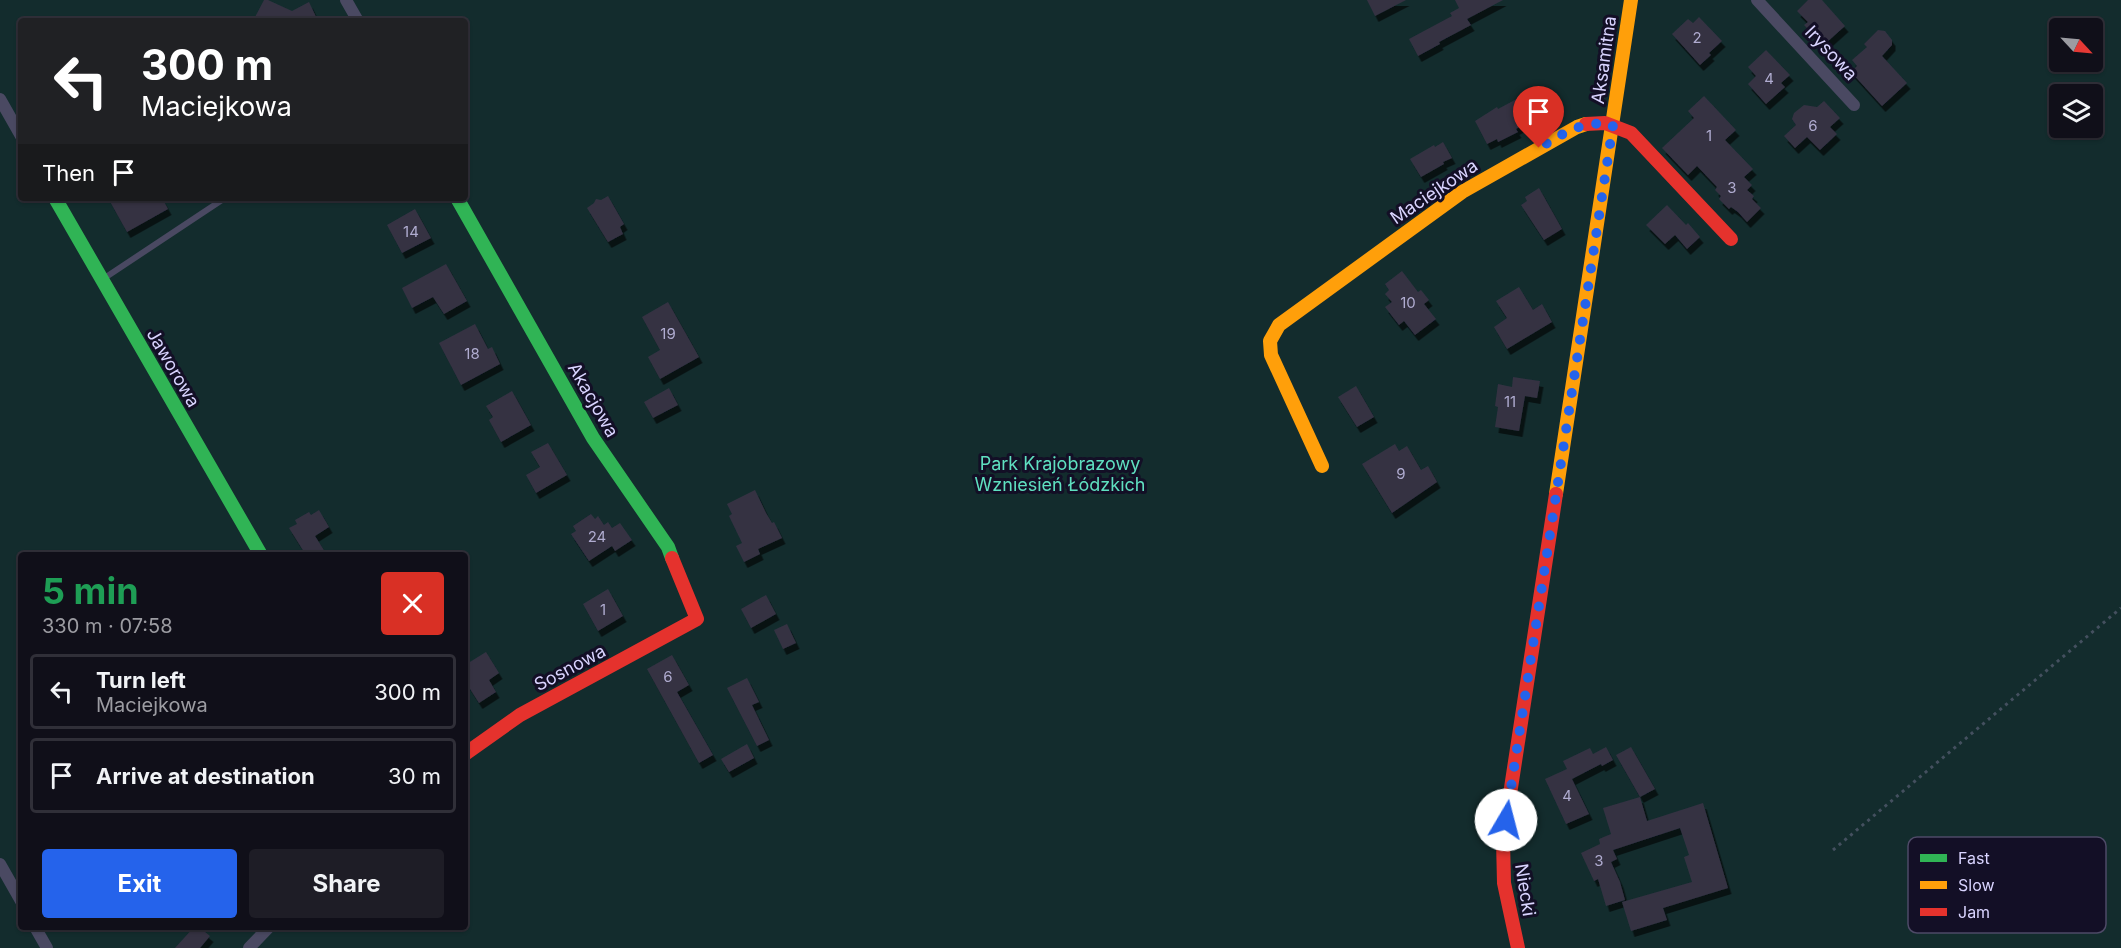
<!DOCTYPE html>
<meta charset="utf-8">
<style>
:root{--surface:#100f19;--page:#1e1d26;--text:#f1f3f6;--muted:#9c9ca2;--line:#302f38;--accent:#2563eb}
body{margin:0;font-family:Inter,sans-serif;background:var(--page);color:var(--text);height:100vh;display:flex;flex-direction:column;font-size:22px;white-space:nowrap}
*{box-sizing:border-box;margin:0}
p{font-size:20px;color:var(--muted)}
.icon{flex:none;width:33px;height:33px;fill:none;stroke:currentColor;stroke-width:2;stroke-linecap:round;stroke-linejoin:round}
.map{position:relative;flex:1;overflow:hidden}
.details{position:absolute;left:18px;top:552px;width:450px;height:378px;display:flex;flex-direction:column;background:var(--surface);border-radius:6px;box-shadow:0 2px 4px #0004,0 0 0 2px var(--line)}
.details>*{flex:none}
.top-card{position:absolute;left:18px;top:18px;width:450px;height:183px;border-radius:6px;box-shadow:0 2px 4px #0004,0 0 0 2px var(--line);background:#202124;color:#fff;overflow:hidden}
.needle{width:39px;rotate:116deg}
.tools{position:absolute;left:2049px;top:18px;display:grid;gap:12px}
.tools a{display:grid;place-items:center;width:54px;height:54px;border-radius:6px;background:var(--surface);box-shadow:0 2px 4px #0004,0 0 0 2px var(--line);font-size:30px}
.pin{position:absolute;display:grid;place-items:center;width:51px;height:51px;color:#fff;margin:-62px -26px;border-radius:50% 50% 50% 0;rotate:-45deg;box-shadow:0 0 6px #0007}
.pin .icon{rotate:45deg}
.me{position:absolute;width:66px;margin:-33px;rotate:8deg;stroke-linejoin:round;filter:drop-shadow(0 0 4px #0008)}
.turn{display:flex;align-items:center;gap:21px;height:126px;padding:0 24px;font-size:27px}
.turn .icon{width:78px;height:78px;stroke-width:2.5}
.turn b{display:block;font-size:42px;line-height:51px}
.then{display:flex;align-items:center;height:57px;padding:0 24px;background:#0003;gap:12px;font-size:22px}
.round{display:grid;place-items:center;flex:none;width:63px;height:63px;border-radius:6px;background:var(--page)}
.head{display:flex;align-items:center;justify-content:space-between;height:102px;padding:0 24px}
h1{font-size:36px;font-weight:700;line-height:45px;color:#1e9e55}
.action{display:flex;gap:12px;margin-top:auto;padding:12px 24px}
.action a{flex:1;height:69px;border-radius:6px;background:var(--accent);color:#fff;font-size:24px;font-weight:700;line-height:69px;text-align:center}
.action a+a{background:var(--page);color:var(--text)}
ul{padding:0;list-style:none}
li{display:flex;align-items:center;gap:18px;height:75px;margin:0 12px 9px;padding:0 12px;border:3px solid var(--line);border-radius:6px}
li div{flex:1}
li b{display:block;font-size:22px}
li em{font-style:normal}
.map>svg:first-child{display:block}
.green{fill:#132c2d;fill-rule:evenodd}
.building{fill:#343243;filter:url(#shadow)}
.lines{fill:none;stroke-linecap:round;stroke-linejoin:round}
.path{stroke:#44505f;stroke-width:3;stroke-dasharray:3 4.5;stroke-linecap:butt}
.lane{stroke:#4a4962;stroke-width:6}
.street{stroke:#4a4962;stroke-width:12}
.fast{stroke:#30b455;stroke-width:14}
.slow{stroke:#ff9f0a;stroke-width:14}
.jam{stroke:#e5322d;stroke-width:14}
.route{stroke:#2563eb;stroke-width:10;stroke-dasharray:0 18}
.labels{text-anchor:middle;stroke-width:6;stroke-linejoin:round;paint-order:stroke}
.number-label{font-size:15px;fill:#b0acd0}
.street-label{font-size:18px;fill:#d9d4ff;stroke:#130f26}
.park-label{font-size:18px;fill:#5fe0c0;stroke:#130f26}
.key{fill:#130f26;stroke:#4e4a67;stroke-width:1.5}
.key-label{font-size:16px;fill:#d9d4ff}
</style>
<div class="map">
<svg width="2121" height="948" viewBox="0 0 2121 948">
<defs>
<filter id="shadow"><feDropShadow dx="3.5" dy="6" stdDeviation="0" flood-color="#0009"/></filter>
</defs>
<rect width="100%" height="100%" fill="#161421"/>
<path class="green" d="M0,0h2121v948h-2121zM21,21h444v177h-444zM2060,28h32v34h-32zM2060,94h32v34h-32zM21,555h444v372h-444z"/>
<path class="building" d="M264,0h4l24,11 17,-9 9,19h-65z
M1367,0h39l-31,16z
M1455,0h48l-36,19 4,6 -32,17 1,2 -22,12 -9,-17 43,-23 -2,-3 9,-5z
M1808,0h14l23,26 -19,17 -10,-11 -3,2 -9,-9 4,-3 -11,-11z
M1699,17l23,24 -13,12 2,2 -11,10 -28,-31 16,-15 5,4z
M1878,30l7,1 7,9v5l-10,11 25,27 -25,23 -31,-34 6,-6 -5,-6 15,-13 -3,-3z
M1766,50l24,25 -9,8 4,4 -19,17 -18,-20 8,-8 -8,-9z
M1524,95l10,18 -14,7 3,5 -7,4 2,3 -20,10 -1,-3 -10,5 -12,-23 22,-14 1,2z
M1704,96l32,34 -11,10 28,29 -9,8 8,8 -5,5 7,6 -2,3 9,9 -14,14 -9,-10 -7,-5 -2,2 -10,-10 2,-3 -6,-6 2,-3 -20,-21 -9,9 -26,-27 32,-30 -6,-7z
M1824,101l16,17 -10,9 7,7 -17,16 -13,-13 -12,11 -11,-12 12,-11 -4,-6 2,-6 10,-8 13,2z
M1443,142l9,16 -9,4 1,2 -23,13 -11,-18 24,-14 1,2z
M1539,188l23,41 -18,11 -23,-35 6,-4 -2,-4z
M608,196l16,28 -4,3 3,7 -15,8 -21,-34 7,-5 2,-4 5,1z
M108,198h54l6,11 -41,23z
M1667,205l19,20 2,-2 12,14 -13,12 -12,-14 -10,9 -19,-19z
M415,209l16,29 -29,15 -15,-28z
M446,264l21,37 -23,13 -11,-17 -21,11 -10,-20z
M1402,271l16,21 3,-2 8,10 -5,4 12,15 -21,16 -11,-14 -5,4 -14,-18 7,-5 -7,-8 4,-4 -4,-6z
M1519,287l14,23 9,-6 10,18 -45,27 -13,-22 13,-9 -11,-17z
M668,302l31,55 -39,22 -12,-22 12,-7 -18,-33z
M475,324l13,25 4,-2 8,17 -39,21 -22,-42z
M1513,377l27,4 -3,17 -12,-2 -6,35 -24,-4 3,-20 -3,-1 3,-22 14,3z
M1356,386l18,31 -17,10 -19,-30z
M669,388l9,17 -25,13 -9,-16z
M512,391l19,34 -30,17 -12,-22 4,-3 -7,-11z
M548,443l19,32 -31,18 -10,-18 14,-8 -9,-15z
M1395,444l4,7 8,-5 14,24 7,-4 9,16 -45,31 -30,-49z
M755,490l11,23 6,10 2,-1 8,16 -24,11 2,5 -16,8 -8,-16 6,-3 -13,-27 3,-2 -5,-10z
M319,510l10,17 -14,9 12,19h-21l-17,-27 8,-4 -2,-4 14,-8 2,3z
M591,514l4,5 3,-3 6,9 4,-3 4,6 8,-5 12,17 -17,11 -3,-5 -23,15 -18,-27 5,-3 -3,-5z
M608,589l15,27 -25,15 -15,-27z
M766,595l10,19 -25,14 -10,-19z
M787,624l9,19 -13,6 -9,-19z
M486,652l13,21 -10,7 7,12 -17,11 -14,-22v-16z
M672,655l17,30 -12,7 36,63 -14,8 -52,-94z
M747,678l12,24 -7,3 17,35 -12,6 -30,-58z
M747,744l7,14 -25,14 -8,-13z
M1606,747l7,13 -11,6 -1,-2 -29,15 17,35 -23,10 -21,-45 22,-10 -4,-8 27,-13 3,6z
M1631,747l24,42 -15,8 -24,-42z
M1640,797l7,24 56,-18 25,85 -65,20 4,12 -36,11 -9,-29 70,-20 -8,-25 5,-2 -9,-27 -67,22 4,9 -6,3 9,20 5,18 -19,6 -8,-27 -4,2 -13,-28 19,-9 -1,-5 12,-5 -8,-26z
M194,927h5l11,9 -10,12h-25z"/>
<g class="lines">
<path class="path" d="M1833,850l288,-242"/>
<path class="lane" d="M103,279l122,-81"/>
<path class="street" d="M346,0l12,21
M1757,0l97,105
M0,99l21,37
M0,864l21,37
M35,927l12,21
M249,948l20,-21"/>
<path class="fast" d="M55,198l206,357
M457,198l136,240 75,109 4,11"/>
<path class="slow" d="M1322,466l-51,-111 -1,-14 9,-16 183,-133 115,-65 9,-3
M1556,494l75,-494"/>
<path class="jam" d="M1586,124l19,-1 26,10 100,106
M465,754l55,-39 177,-96 -25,-61
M1518,948l-14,-65 -1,-43 53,-346"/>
</g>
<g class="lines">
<path class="route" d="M1506,820l107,-695c-30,-6 -50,9 -74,23"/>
</g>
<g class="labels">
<g class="number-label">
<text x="1697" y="43">2</text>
<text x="1769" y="84">4</text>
<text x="1813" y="131">6</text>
<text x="1709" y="141">1</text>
<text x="1732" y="193">3</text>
<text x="411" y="237">14</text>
<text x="1408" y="308">10</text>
<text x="668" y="339">19</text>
<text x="472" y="359">18</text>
<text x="1510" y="407">11</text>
<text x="1401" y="479">9</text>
<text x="597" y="542">24</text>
<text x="603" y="615">1</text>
<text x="668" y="682">6</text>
<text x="1567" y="801">4</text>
<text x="1599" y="866">3</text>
</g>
<g class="street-label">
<text transform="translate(1831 53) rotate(47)" y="6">Irysowa</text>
<text transform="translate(1604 60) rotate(-82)" y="6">Aksamitna</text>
<text transform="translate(1434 192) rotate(-34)" y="6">Maciejkowa</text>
<text transform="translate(173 368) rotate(60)" y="6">Jaworowa</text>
<text transform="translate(593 400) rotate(60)" y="6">Akacjowa</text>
<text transform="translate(570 668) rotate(-28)" y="6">Sosnowa</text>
<text transform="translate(1525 890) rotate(81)" y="6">Niecki</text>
</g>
<g class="park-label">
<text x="1060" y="470">Park Krajobrazowy<tspan x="1060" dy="21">Wzniesień Łódzkich</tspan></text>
</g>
</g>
<rect x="1908" y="837" width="198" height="96" rx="9" class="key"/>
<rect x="1920" y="854" width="27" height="8" fill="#30b455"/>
<rect x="1920" y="881" width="27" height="8" fill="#ff9f0a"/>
<rect x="1920" y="908" width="27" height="8" fill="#e5322d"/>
<g class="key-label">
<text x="1958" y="864">Fast</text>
<text x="1958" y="891">Slow</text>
<text x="1958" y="918">Jam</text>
</g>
</svg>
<div class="tools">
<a><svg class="needle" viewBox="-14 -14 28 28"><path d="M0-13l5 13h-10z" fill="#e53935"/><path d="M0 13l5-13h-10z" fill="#9c9ca2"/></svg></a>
<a><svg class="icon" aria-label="layers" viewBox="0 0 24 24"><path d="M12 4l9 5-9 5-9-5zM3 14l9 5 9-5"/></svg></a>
</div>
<div class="pin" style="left:1539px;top:148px;background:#d93025"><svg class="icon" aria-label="arrive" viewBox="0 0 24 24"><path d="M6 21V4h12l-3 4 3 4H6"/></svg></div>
<svg class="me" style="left:1506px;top:820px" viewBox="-20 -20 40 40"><circle r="19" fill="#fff"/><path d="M0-13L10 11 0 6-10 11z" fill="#2563eb"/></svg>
<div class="top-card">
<div class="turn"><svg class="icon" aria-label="left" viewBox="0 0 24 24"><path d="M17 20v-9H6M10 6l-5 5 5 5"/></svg><div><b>300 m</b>Maciejkowa</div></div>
<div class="then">Then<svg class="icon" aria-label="arrive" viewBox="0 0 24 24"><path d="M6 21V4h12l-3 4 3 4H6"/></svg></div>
</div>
<section class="details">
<div class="head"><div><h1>5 min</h1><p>330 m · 07:58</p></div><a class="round" style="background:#d93025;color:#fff"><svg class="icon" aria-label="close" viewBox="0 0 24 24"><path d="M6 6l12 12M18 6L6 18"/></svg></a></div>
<ul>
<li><svg class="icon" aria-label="left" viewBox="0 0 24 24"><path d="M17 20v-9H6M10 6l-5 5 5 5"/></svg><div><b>Turn left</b><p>Maciejkowa</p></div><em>300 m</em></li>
<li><svg class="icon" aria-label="arrive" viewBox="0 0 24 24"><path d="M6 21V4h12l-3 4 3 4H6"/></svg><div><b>Arrive at destination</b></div><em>30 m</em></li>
</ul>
<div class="action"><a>Exit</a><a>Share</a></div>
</section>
</div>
